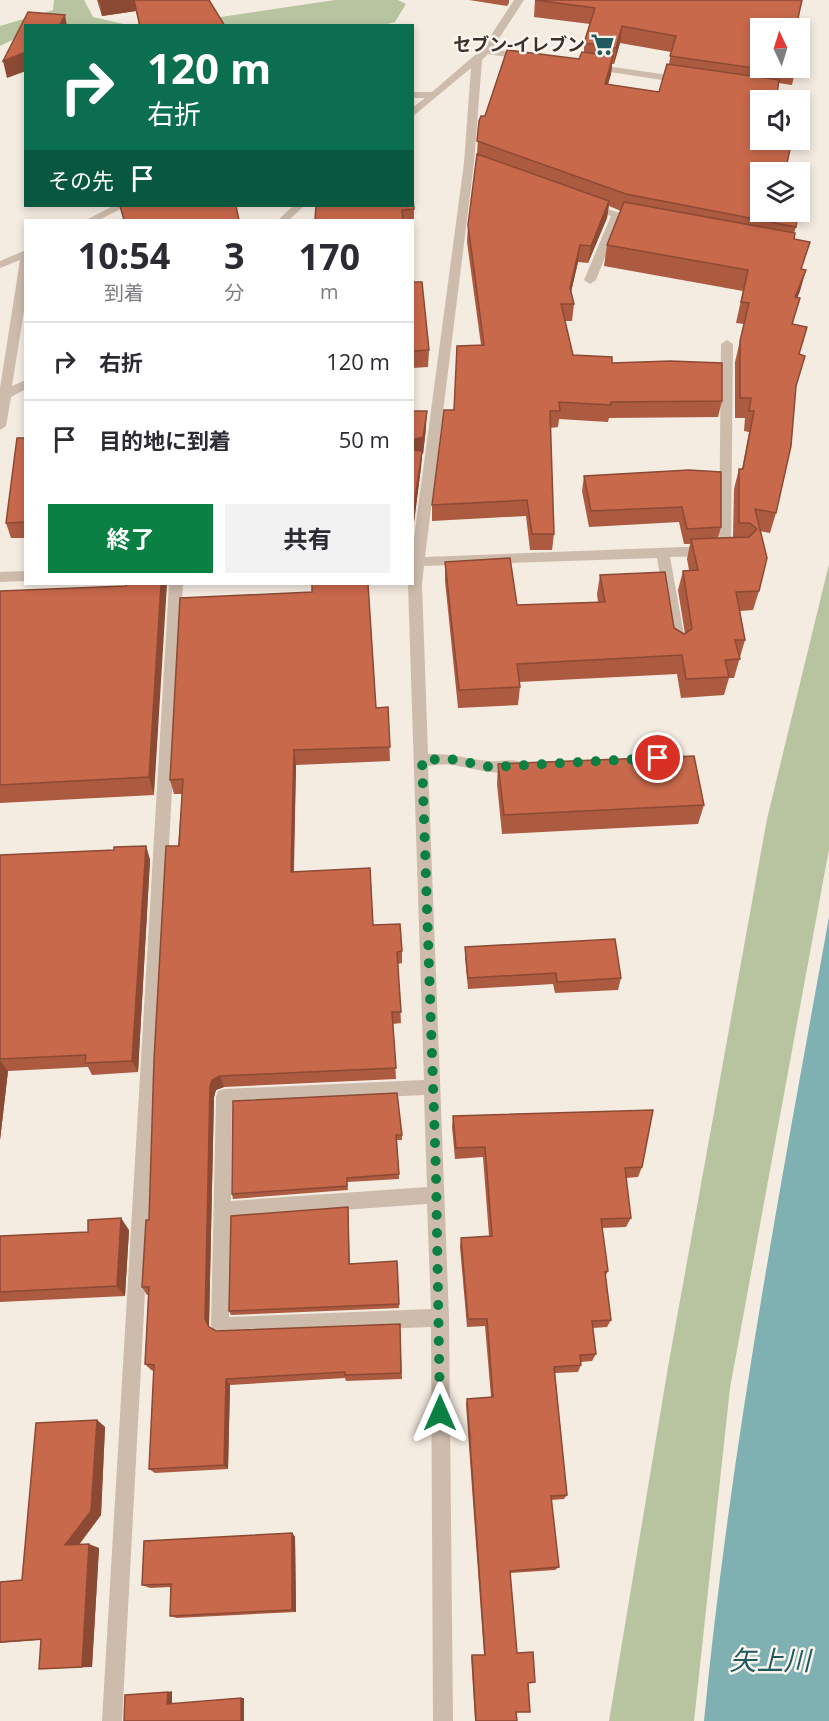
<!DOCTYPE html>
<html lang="ja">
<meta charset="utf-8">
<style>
:root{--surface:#fff;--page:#f2f2f3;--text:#2b2b33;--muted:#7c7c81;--line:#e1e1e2;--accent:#0b8043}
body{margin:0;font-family:"Open Sans","Noto Sans JP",sans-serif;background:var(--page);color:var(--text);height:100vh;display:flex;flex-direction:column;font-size:22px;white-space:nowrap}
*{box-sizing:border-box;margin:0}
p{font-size:20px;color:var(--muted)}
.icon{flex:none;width:33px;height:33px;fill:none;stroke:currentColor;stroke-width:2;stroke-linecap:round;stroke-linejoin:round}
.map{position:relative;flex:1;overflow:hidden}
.side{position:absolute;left:24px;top:219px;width:390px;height:366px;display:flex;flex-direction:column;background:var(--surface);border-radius:0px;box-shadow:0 3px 9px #0003}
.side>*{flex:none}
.banner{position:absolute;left:24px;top:24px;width:390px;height:183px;border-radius:0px;box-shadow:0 3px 9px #0003;background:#0b6e4f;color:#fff;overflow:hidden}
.needle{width:39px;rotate:356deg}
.controls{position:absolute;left:750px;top:18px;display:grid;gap:12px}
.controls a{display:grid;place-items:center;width:60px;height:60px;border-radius:0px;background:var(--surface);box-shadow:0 3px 9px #0003;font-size:30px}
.pin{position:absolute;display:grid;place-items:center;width:51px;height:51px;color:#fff;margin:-26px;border:3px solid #fff;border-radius:50%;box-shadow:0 2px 6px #0007}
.me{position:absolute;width:66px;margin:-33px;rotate:0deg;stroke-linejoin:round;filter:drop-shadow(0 0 4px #0008)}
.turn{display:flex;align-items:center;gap:21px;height:126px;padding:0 24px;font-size:27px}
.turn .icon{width:78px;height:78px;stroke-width:2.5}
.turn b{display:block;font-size:42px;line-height:51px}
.then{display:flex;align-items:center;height:57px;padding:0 24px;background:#0003;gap:12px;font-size:22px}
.eta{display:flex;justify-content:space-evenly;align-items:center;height:102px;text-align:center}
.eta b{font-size:36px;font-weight:700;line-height:42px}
.button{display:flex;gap:12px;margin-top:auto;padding:12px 24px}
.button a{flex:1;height:69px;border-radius:0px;background:var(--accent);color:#fff;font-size:24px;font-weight:700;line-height:69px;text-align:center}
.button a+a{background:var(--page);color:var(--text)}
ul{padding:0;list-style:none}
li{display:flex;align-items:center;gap:18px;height:78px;padding:0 24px;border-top:2px solid var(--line)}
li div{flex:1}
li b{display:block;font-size:22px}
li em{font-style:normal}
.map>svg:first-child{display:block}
.green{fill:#b8c4a0}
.water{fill:#7fb0b2}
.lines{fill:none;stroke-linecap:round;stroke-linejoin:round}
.minor{fill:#cdbbac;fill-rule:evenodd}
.wall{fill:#ac5a40;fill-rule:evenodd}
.shaded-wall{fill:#8c4a34}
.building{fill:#c8694b;stroke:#8c4a34;stroke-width:1.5}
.route{stroke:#0b8043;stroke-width:10;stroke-dasharray:0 18}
.labels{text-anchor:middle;stroke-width:5;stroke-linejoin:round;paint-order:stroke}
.far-poi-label{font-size:18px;font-weight:bold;fill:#3b302b;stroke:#fbf5ee;text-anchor:end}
.near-water-label{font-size:27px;font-style:italic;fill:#1f5a5e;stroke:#fbf5ee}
</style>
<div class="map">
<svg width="829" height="1721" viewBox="0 0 829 1721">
<rect width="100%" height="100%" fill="#f4ebe1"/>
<path class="green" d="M54,0h30l9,17 35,8 -102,1 -1,8 -25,12v-20l53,-16z
M335,0h63l8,4 -11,18 -12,3 -222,1z
M829,564v285l-99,539 -36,333h-85l59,-354 99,-548z"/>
<path class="water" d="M829,917v804h-125c26,-270 77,-538 125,-804z"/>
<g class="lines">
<path class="minor" d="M514,0h10l-32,49 33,5 5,3 -5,3 -37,-6 -6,6 -8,103 -49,394 284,-11 6,5 -6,5 -39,1 16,89 -7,5 -7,-5 -15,-88 -233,8 -2,18 6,170c23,-1 39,5 61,7 11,1 22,-3 33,1l2,4 -2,4c-23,8 -47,-2 -70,-5 -8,-1 -16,0 -24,1l21,552 4,403h-20l-2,-394 -211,8 -6,-3 -3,-6 5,-229 2,-6 6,-2 200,-9 -16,-496h4v-31l52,-390 7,-95 -59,49v-9l13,-10h-13v-6h20l50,-43zM424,1095l3,92 -196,14 1,-97zM427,1204l4,105 -202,8 2,-99z
M593,64l89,13 5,3 -5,3 -92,-14v-4z
M756,88l37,5 5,3 -5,3 -40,-6v-4z
M590,203l54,18 -5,3 -19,-5 -24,61 -6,4 -6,-4 27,-64 -25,-8v-4z
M113,206h13l-27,14h-13z
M293,206h11l-15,14h-11z
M26,250v48l-14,88 14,-6v9l-15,8 -5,29 -6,4v-42l20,-128 -20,8v-7z
M727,340l6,4 -2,206 -6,5 -6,-5 2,-206z
M26,571v10l-26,1v-10z
M169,584h14l-61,1137h-20z"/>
</g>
<path class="wall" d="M97,0h112l16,26h-86l-3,-15 -34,5z
M469,0h40v3l-2,3z
M535,0h267l-42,68h36l-4,17 -13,-2 -19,89 36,55 -2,6v6l8,30 -2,22 -3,7 -4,26 6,30 -3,32 -20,127 -6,20 -10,-2 -1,60 -6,19 -13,1 5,29 -11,38h-5l-5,17 -43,3 -4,-24 -158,8 1,5 -2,18 -60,3 -13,-127v-19l72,43 81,-3 -1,-8 3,-19 84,59h1l-7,-44 5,-19 6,-1 -2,-11 3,-15h-6l-5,-22 -90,5 -7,-36 2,-15 105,-6 32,57 -3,11 15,-1 1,-48 5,-20h3l7,-37 -5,-1 1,-13h-10v-56l9,-38 -8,-1 7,-32 -139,-25 3,-21 14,-34 -12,-5 -2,12 -19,45 -10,-1 -7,30 3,12 -2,17h-7l8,34 39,8 110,38 -4,16 -109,1 -1,4 -49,-3 -1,8 -8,1 4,106 -2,16h-22l-4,-34 -94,5v-16l22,-95 27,-65 -14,-103 1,-17 9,-71 2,-33 6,-5 94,-57 5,-7v-9l6,-19 -56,-7zM620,43l51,9 -2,12 -10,28 -51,-8 3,-10 1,-10h2z
M316,206l98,3v17h-2v-6h-97z
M412,282l17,68 -1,17 -16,1z
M412,411l14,17 -3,26h-1l-1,13 -7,55h-2z
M26,438v100h-15l-5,-15z
M126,586l28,209 -154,8v-212z
M312,592l64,116 12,-1 2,54 -94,4 -2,107 79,53 29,26v12l-4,1 3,59 -8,1 3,55 -172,8 -8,3 -2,7 -5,229 1,2 6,3 184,-7 2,55 -56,2 -1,-3 -115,7 -2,84 -73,4 -6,-4 5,-98 -3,-1 -6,-6 4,-69h-2l-5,-8 7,-67 33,-426h-8l-4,-14z
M498,764l206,41 -6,19 -196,10 -5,-50z
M146,846l4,14 -12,212 -46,3 -4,-8 -80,4 -8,69v-285l114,-5z
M465,947l156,31 -3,12 -63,3 -2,-9 -85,5 -3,-31z
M233,1101l169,34v5h-5l2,39 -52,3 1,8 -115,9 -1,-5z
M453,1116l189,51 -4,10 -12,1 5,40 -5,9 -24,1 6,43 -3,6 6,43 -4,7 -14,1 3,26 -4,7 -11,1v3l-3,7 -23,1 12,122 -3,4 -13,1 8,67 -4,3 -45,3 7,80 11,30 -12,29 1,9h-42l-4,-65 13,-1 -18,-250 1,-6 24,-2 -6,-71 -18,1 -7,-80 1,-9 28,-2 -6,-79 -28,2 -3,-32z
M348,1207l2,57 47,-3 2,47 -168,7 -2,-4z
M129,1230l-4,66 -125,6v-66z
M97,1420l8,7 -4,88 -22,30 20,3 -7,119 -53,2 2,-29 -41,3v-61l22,-2z
M292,1533l3,4 1,75 -119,6 -7,-2 1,-29 -21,1 -8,-3z"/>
<path class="shaded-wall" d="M116,0h18l2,11 -34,5 -2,-14z
M65,15l2,11h-8z
M622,26l-2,17 -6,21 2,-16z
M26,52v19l-19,7 -4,-17z
M613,56l-2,18 -8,28 2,-18z
M609,201l-2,17 -19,45 3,-17z
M580,245l-2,17 -10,43 2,-17z
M806,270l-6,21 -11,27 6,-21z
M427,411l-1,17 -3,26h-1l-1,13 -7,55 -2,-82z
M161,584h6l-13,211 -5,-18z
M294,750l2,15 -3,121 -2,-14z
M146,846l4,14 -12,212 -6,-11z
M0,1060l8,11 -8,69z
M220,1076l4,11 -8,3 -2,7 -5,229 4,8 -8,-15 5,-233 2,-6z
M121,1218l8,12 -4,66 -8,-10z
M226,1379l4,6 -2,84 -4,-4z
M97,1420l8,7 -4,88 -26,34 -10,-4z
M292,1533l3,4 1,75 -4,-2z
M89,1544l10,4 -7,119h-10z
M172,1691v13h-5l1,-12z
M241,1698h3v23h-3z"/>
<path class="building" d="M99,0h17l-16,2z
M134,0h75l16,26h-85z
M535,0h267l-6,27 8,1 -4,22v-22h-40v40h22l-1,4 -111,-16 6,-20 -54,-10 -6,22 -32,-5 11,-35z
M28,12l37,3 -6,11h-33v26l-23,9z
M507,50l72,9 3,-7 31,4 -8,28 54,8 8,-28 112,16 -3,20h-16v40h32l-5,23h5v4l7,1 -1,4h-38v40h38l-2,15 -170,-33 -149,-53 2,-20 2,-5h4z
M477,154l132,47 -18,45 -11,-1 -10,43 4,16h-13l12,51 39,2v6l58,-2 52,2v38l-111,1v3l-52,-3 1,9h-10l4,123h-22l-5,-34 -95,5 12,-95h10l3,-64 27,-1 -16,-120z
M412,189l2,20 -12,1 1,10h-88l1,-14h96z
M624,202l171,31 -1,6 16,3 -9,27 5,1 -11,27 5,1 -8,26 15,3 -8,27 6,2 -9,30 -5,60 -15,67 -21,-4 12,49 -8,33 -23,1 9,48h-10l5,19 -15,1 4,17 -43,2 -4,-24 -165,9 3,23 -61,3 -14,-128 65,-4 7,47 88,-3 -5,-27 65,-3 9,56 10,6 8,-5 -9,-58 15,-1 -7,-31 58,-2 8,-8 -7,-6h-11v-54h4l11,-58h-5l2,-13h-11v-57l9,-38 -8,-1 7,-32 -141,-25z
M120,206h116l3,14h-115z
M412,282h10l7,68 -17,1z
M412,411h15l-4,26 -11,3z
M17,438h9v84l-20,1z
M412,450l10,1 -8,55h-2z
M689,470l32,2v55l-34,2 -5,-22 -91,4 -7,-35z
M126,584h35l-12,193 -149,8v-194l126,-5z
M312,584h56l8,124 12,-1 2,40 -96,3 -3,122 79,-4 3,57 27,-1 2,27 -5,1 4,60h-9l4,56 -176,8 -8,4 -2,6 -5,233 4,8 7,4 184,-7 1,49 -56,2v-3l-119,7 -2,86 -75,4 5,-104 -9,-1 4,-77h-7l4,-67h3l5,-160 12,-214h13l4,-67 -13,1 10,-182 132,-6z
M694,756l10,49 -200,10 -6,-51z
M146,846l-14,215 -47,2 1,-8 -86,4v-204l114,-5v-3z
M615,939l6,39 -64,4 -1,-9 -88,5 -3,-31z
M397,1093l5,42h-6l3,39 -52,4v8l-115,8 1,-93z
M653,1110l-11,57 -17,1 6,50 -30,1 7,52 -3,1 6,48 -19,1 4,33 -16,1 1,10 -27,2 13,128 -16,1 8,71 -49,4 7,82 16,-1 2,30 -7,1 2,29h-14l1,9h-41l-4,-66h13l-18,-256 26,-2 -6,-78h-19l-7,-81 31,-2 -7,-89 -29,1 -3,-32z
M348,1207l1,57 48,-3 2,43 -170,7 2,-95z
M121,1218l-4,68 -117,6v-56l88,-4v-12z
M97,1420l-6,91 -26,34 24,-1 -7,123 -43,2 2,-30 -41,3v-60l22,-2 14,-157z
M292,1533v77l-122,6 1,-32 -29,1 2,-44z
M168,1692l-1,12 74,-6v23h-117l1,-26z"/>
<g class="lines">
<path class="route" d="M440,1413l-4,-240 -14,-413 28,-1 40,8 168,-9"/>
</g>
<defs>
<symbol id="supermarket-bare" viewBox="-9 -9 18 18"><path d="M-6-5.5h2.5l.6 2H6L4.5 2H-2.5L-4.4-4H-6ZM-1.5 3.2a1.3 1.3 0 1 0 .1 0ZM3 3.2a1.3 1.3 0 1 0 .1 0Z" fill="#1f5a5e" stroke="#fbf5ee" stroke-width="2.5" paint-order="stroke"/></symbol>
</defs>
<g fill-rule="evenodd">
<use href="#supermarket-bare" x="586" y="28" width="33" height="33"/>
</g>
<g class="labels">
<g class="far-poi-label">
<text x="585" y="51">セブン-イレブン</text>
</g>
<g class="near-water-label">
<text x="770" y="1670">矢上川</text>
</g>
</g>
</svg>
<div class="controls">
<a><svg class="needle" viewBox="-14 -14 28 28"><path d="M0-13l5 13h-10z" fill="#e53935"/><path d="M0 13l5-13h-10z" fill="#7c7c81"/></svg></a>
<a><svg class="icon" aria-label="sound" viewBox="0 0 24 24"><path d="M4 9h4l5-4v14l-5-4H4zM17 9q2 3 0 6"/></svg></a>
<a><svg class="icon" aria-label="layers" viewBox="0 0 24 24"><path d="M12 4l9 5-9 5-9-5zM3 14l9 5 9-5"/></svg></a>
</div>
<div class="pin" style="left:658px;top:758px;background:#d93025"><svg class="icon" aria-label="arrive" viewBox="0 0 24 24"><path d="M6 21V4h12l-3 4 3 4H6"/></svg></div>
<svg class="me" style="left:440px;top:1413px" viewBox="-20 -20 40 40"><path d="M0-17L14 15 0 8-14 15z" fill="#0b8043" stroke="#fff" stroke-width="4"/></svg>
<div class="banner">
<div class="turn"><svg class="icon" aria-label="right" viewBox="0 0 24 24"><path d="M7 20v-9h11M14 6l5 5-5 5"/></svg><div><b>120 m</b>右折</div></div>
<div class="then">その先<svg class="icon" aria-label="arrive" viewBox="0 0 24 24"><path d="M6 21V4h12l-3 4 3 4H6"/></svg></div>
</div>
<section class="side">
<div class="eta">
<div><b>10:54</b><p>到着</p></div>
<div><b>3</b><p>分</p></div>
<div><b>170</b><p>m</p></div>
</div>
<ul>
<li><svg class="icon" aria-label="right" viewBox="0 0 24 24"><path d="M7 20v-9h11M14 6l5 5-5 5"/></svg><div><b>右折</b></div><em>120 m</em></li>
<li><svg class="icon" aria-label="arrive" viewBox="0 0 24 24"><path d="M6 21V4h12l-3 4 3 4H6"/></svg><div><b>目的地に到着</b></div><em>50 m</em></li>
</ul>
<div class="button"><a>終了</a><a>共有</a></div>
</section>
</div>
